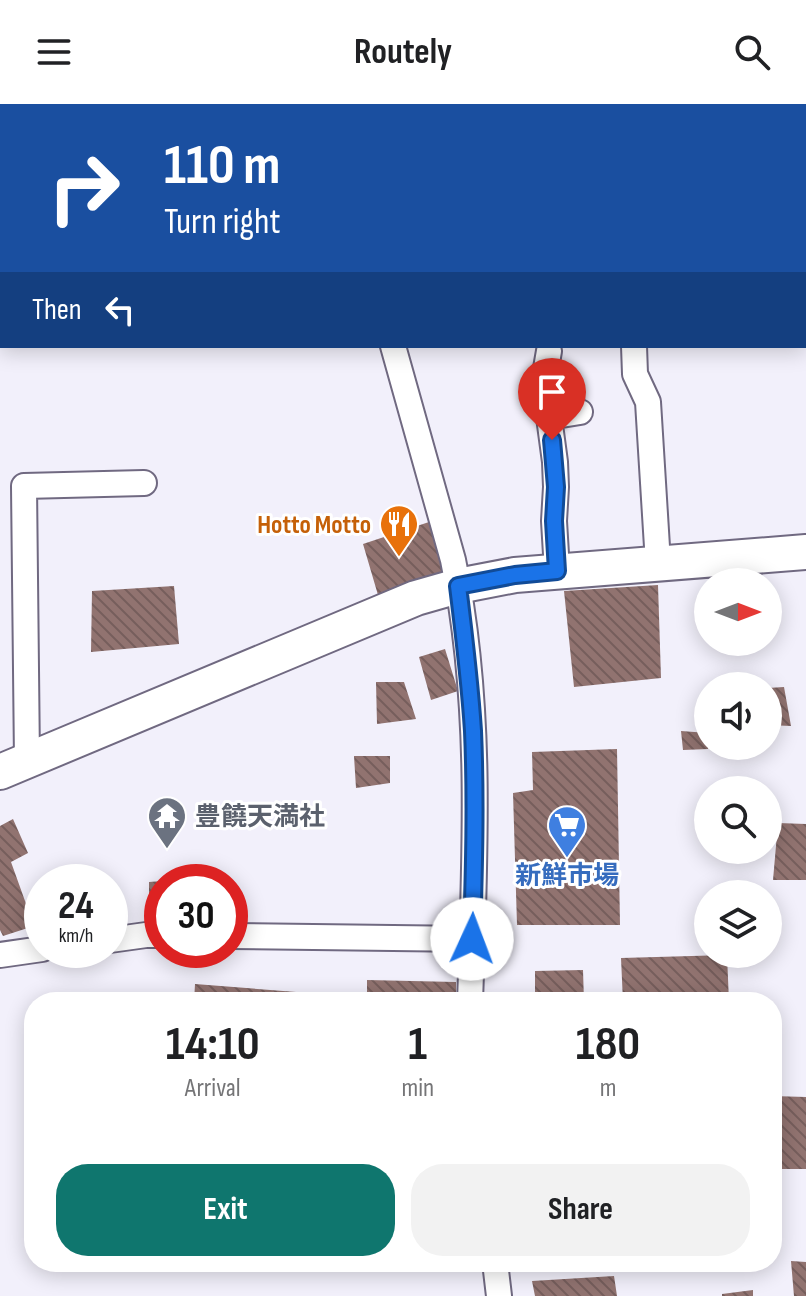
<!DOCTYPE html>
<meta charset="utf-8">
<style>
:root{--surface:#fff;--page:#f2f2f2;--text:#202124;--muted:#757577;--accent:#0f766e}
body{margin:0;font-family:"Sofia Sans Condensed","Noto Sans JP",sans-serif;background:var(--page);color:var(--text);height:100vh;display:flex;flex-direction:column;font-size:30px;white-space:nowrap}
*{box-sizing:border-box;margin:0}
p{font-size:26px;color:var(--muted)}
.icon{flex:none;width:44px;height:44px;fill:none;stroke:currentColor;stroke-width:2;stroke-linecap:round;stroke-linejoin:round}
.map{position:relative;flex:1;overflow:hidden}
.panel{position:absolute;left:24px;top:888px;width:758px;height:280px;display:flex;flex-direction:column;background:var(--surface);border-radius:32px;box-shadow:0 4px 20px #0003}
.panel>*{flex:none}
.banner{position:absolute;left:0px;top:0px;width:806px;height:244px;box-shadow:0 4px 20px #0003;background:#1a4fa0;color:#fff;overflow:hidden}
.needle{width:52px;rotate:90deg}
.fabs{position:absolute;left:694px;top:464px;display:grid;gap:16px}
.fabs a{display:grid;place-items:center;width:88px;height:88px;border-radius:50%;background:var(--surface);box-shadow:0 4px 20px #0003;font-size:40px}
.speed{position:absolute;left:24px;top:760px;display:flex;gap:16px;font-size:40px;font-weight:700;text-align:center}
.speed>*{display:grid;place-content:center;width:104px;height:104px;border-radius:50%;background:var(--surface);box-shadow:0 4px 20px #0003;line-height:1}
.speed small{font-size:20px;font-weight:400}
.speed .limit{border:12px solid #d22;background:#fff;color:#111}
.pin{position:absolute;display:grid;place-items:center;width:68px;height:68px;color:#fff;margin:-82px -34px;border-radius:50% 50% 50% 0;rotate:-45deg;box-shadow:0 0 8px #0007}
.pin .icon{rotate:45deg}
.me{position:absolute;width:88px;margin:-44px;rotate:2deg;stroke-linejoin:round;filter:drop-shadow(0 0 6px #0008)}
.turn{display:flex;align-items:center;gap:28px;height:168px;padding:0 32px;font-size:36px}
.turn .icon{width:104px;height:104px;stroke-width:2.5}
.turn b{display:block;font-size:56px;line-height:68px}
.then{display:flex;align-items:center;height:76px;padding:0 32px;background:#0003;gap:16px;font-size:30px}
.eta{display:flex;justify-content:space-evenly;align-items:center;height:136px;text-align:center}
.eta b{font-size:48px;font-weight:700;line-height:56px}
.button{display:flex;gap:16px;margin-top:auto;padding:16px 32px}
.button a{flex:1;height:92px;border-radius:32px;background:var(--accent);color:#fff;font-size:32px;font-weight:700;line-height:92px;text-align:center}
.button a+a{background:var(--page);color:var(--text)}
header{display:flex;justify-content:space-between;align-items:center;height:104px;padding:0 32px;background:var(--surface);font-size:36px;font-weight:700}
.map>svg:first-child{display:block}
.building{fill:url(#building-back-hatch)}
.lines{fill:none;stroke-linecap:round;stroke-linejoin:round}
.street-casing{stroke:#706981;stroke-width:28}
.secondary-casing{stroke:#706981;stroke-width:38}
.street{stroke:#fff;stroke-width:24}
.secondary{stroke:#fff;stroke-width:34}
.route-casing{stroke:#114b97;stroke-width:20}
.route{stroke:#1a73e8;stroke-width:14}
.labels{text-anchor:middle;stroke-width:6;stroke-linejoin:round;paint-order:stroke}
.food-label{font-size:26px;font-weight:bold;fill:#c56008;stroke:#fff;text-anchor:end}
.worship-label{font-size:26px;font-weight:bold;fill:#5b616d;stroke:#fff;text-anchor:start}
.shop-label{font-size:26px;font-weight:bold;fill:#366cbe;stroke:#fff}
</style>
<header><svg class="icon" aria-label="menu" viewBox="0 0 24 24"><path d="M4 6h16M4 12h16M4 18h16"/></svg>Routely<svg class="icon" aria-label="search" viewBox="0 0 24 24"><circle cx="10" cy="10" r="6"/><path d="M15 15l6 6"/></svg></header>
<div class="map">
<svg width="806" height="1192" viewBox="0 0 806 1192">
<defs>
<pattern id="building-back-hatch" width="6" height="6" patternUnits="userSpaceOnUse" patternTransform="scale(2)"><rect width="6" height="6" fill="#917370"/><path d="M-1 5l2 2M0 0l6 6M5-1l2 2" fill="none" stroke="#765e5c"/></pattern>
</defs>
<rect width="100%" height="100%" fill="#f2f0fb"/>
<path class="building" d="M429,418l17,50 -68,23 -15,-51z
M658,481l3,93 -87,9 -10,-96z
M174,482l5,58 -88,8 1,-61z
M445,545l13,42 -27,9 -12,-43z
M376,578h28l12,37 -39,5z
M784,583l7,39 -23,-1v-37z
M681,627l27,2v16l-25,1z
M617,645l3,176h-103l-4,-132 20,-3 -1,-38z
M354,652h36v27l-34,5z
M13,715l15,34 -17,9 23,64 -31,10 -3,-6v-104z
M778,719l28,1v56h-33z
M162,777v20l-13,1v-20z
M727,851l2,47h-106l-2,-44z
M583,866l1,32h-49v-31z
M367,876l89,2v20h-89z
M195,880l127,10v8h-128z
M772,992l34,1v72h-34z
M791,1157l15,1v34h-12z
M614,1172l3,20h-82l-3,-15z
M753,1186v6h-31v-2z"/>
<g class="lines">
<defs>
<path id="street" d="M85,0v2
M327,0v2
M793,2l1,-2
M804,67h2
M804,123l2,4
M0,174h2
M393,242l60,214c30,145 22,295 17,442
M634,242l1,28 13,28 10,161
M549,247l-5,29 11,82 1,25 -2,34 3,50
M549,313l31,-5
M27,656l-3,-274 120,-3
M230,832l242,3
M110,836l36,-5h16
M0,851l42,-6
M495,1158l4,34"/>
<path id="secondary" d="M0,668l416,-174 42,-12 57,-11 291,-23"/>
</defs>
<use href="#street" class="street-casing"/>
<use href="#secondary" class="secondary-casing"/>
<use href="#street" class="street"/>
<use href="#secondary" class="secondary"/>
</g>
<g class="lines">
<defs>
<path id="route" d="M472,835c2,-69 4,-138 1,-208 -3,-48 -9,-97 -15,-145l57,-11 42,-4 -3,-50 2,-34 -4,-47"/>
</defs>
<use href="#route" class="route-casing"/>
<use href="#route" class="route"/>
</g>
<defs>
<symbol id="restaurant-pin" viewBox="-11 -11 22 30"><path d="M0 17L-7.5 6A9.5 9.5 0 1 1 7.5 6Z" fill="#e8710a" stroke="#fff"/><path d="M-5-6h1v4h1v-4h1v4h1v-4h1v5L-1.5 .5V6h-2V.5L-5-1ZM5-6V6H3V1.5H1.5Q1.5-4 5-6Z" fill="#fff"/></symbol>
<symbol id="temple-pin" viewBox="-11 -11 22 30"><path d="M0 17L-7.5 6A9.5 9.5 0 1 1 7.5 6Z" fill="#6b7280" stroke="#fff"/><path d="M0-6L5-2H3V0L6.5 2.5H4V6H1.5V3h-3V6H-4V2.5H-6.5L-3 0V-2H-5Z" fill="#fff"/></symbol>
<symbol id="supermarket-pin" viewBox="-11 -11 22 30"><path d="M0 17L-7.5 6A9.5 9.5 0 1 1 7.5 6Z" fill="#3f7fe0" stroke="#fff"/><path d="M-6-5.5h2.5l.6 2H6L4.5 2H-2.5L-4.4-4H-6ZM-1.5 3.2a1.3 1.3 0 1 0 .1 0ZM3 3.2a1.3 1.3 0 1 0 .1 0Z" fill="#fff"/></symbol>
</defs>
<g fill-rule="evenodd">
<use href="#restaurant-pin" x="377" y="398" width="44" height="60"/>
<use href="#temple-pin" x="145" y="690" width="44" height="60"/>
<use href="#supermarket-pin" x="545" y="699" width="44" height="60"/>
</g>
<g class="labels">
<g class="food-label">
<text x="371" y="429">Hotto Motto</text>
</g>
<g class="worship-label">
<text x="195" y="721">豊饒天満社</text>
</g>
<g class="shop-label">
<text x="567" y="780">新鮮市場</text>
</g>
</g>
</svg>
<div class="fabs">
<a><svg class="needle" viewBox="-14 -14 28 28"><path d="M0-13l5 13h-10z" fill="#e53935"/><path d="M0 13l5-13h-10z" fill="#757577"/></svg></a>
<a><svg class="icon" aria-label="sound" viewBox="0 0 24 24"><path d="M4 9h4l5-4v14l-5-4H4zM17 9q2 3 0 6"/></svg></a>
<a><svg class="icon" aria-label="search" viewBox="0 0 24 24"><circle cx="10" cy="10" r="6"/><path d="M15 15l6 6"/></svg></a>
<a><svg class="icon" aria-label="layers" viewBox="0 0 24 24"><path d="M12 4l9 5-9 5-9-5zM3 14l9 5 9-5"/></svg></a>
</div>
<div class="speed"><div>24<small>km/h</small></div><div class="limit">30</div></div>
<div class="pin" style="left:552px;top:336px;background:#d93025"><svg class="icon" aria-label="arrive" viewBox="0 0 24 24"><path d="M6 21V4h12l-3 4 3 4H6"/></svg></div>
<svg class="me" style="left:472px;top:835px" viewBox="-20 -20 40 40"><circle r="19" fill="#fff"/><path d="M0-13L10 11 0 6-10 11z" fill="#1a73e8"/></svg>
<div class="banner">
<div class="turn"><svg class="icon" aria-label="right" viewBox="0 0 24 24"><path d="M7 20v-9h11M14 6l5 5-5 5"/></svg><div><b>110 m</b>Turn right</div></div>
<div class="then">Then<svg class="icon" aria-label="left" viewBox="0 0 24 24"><path d="M17 20v-9H6M10 6l-5 5 5 5"/></svg></div>
</div>
<section class="panel">
<div class="eta">
<div><b>14:10</b><p>Arrival</p></div>
<div><b>1</b><p>min</p></div>
<div><b>180</b><p>m</p></div>
</div>
<div class="button"><a>Exit</a><a>Share</a></div>
</section>
</div>
